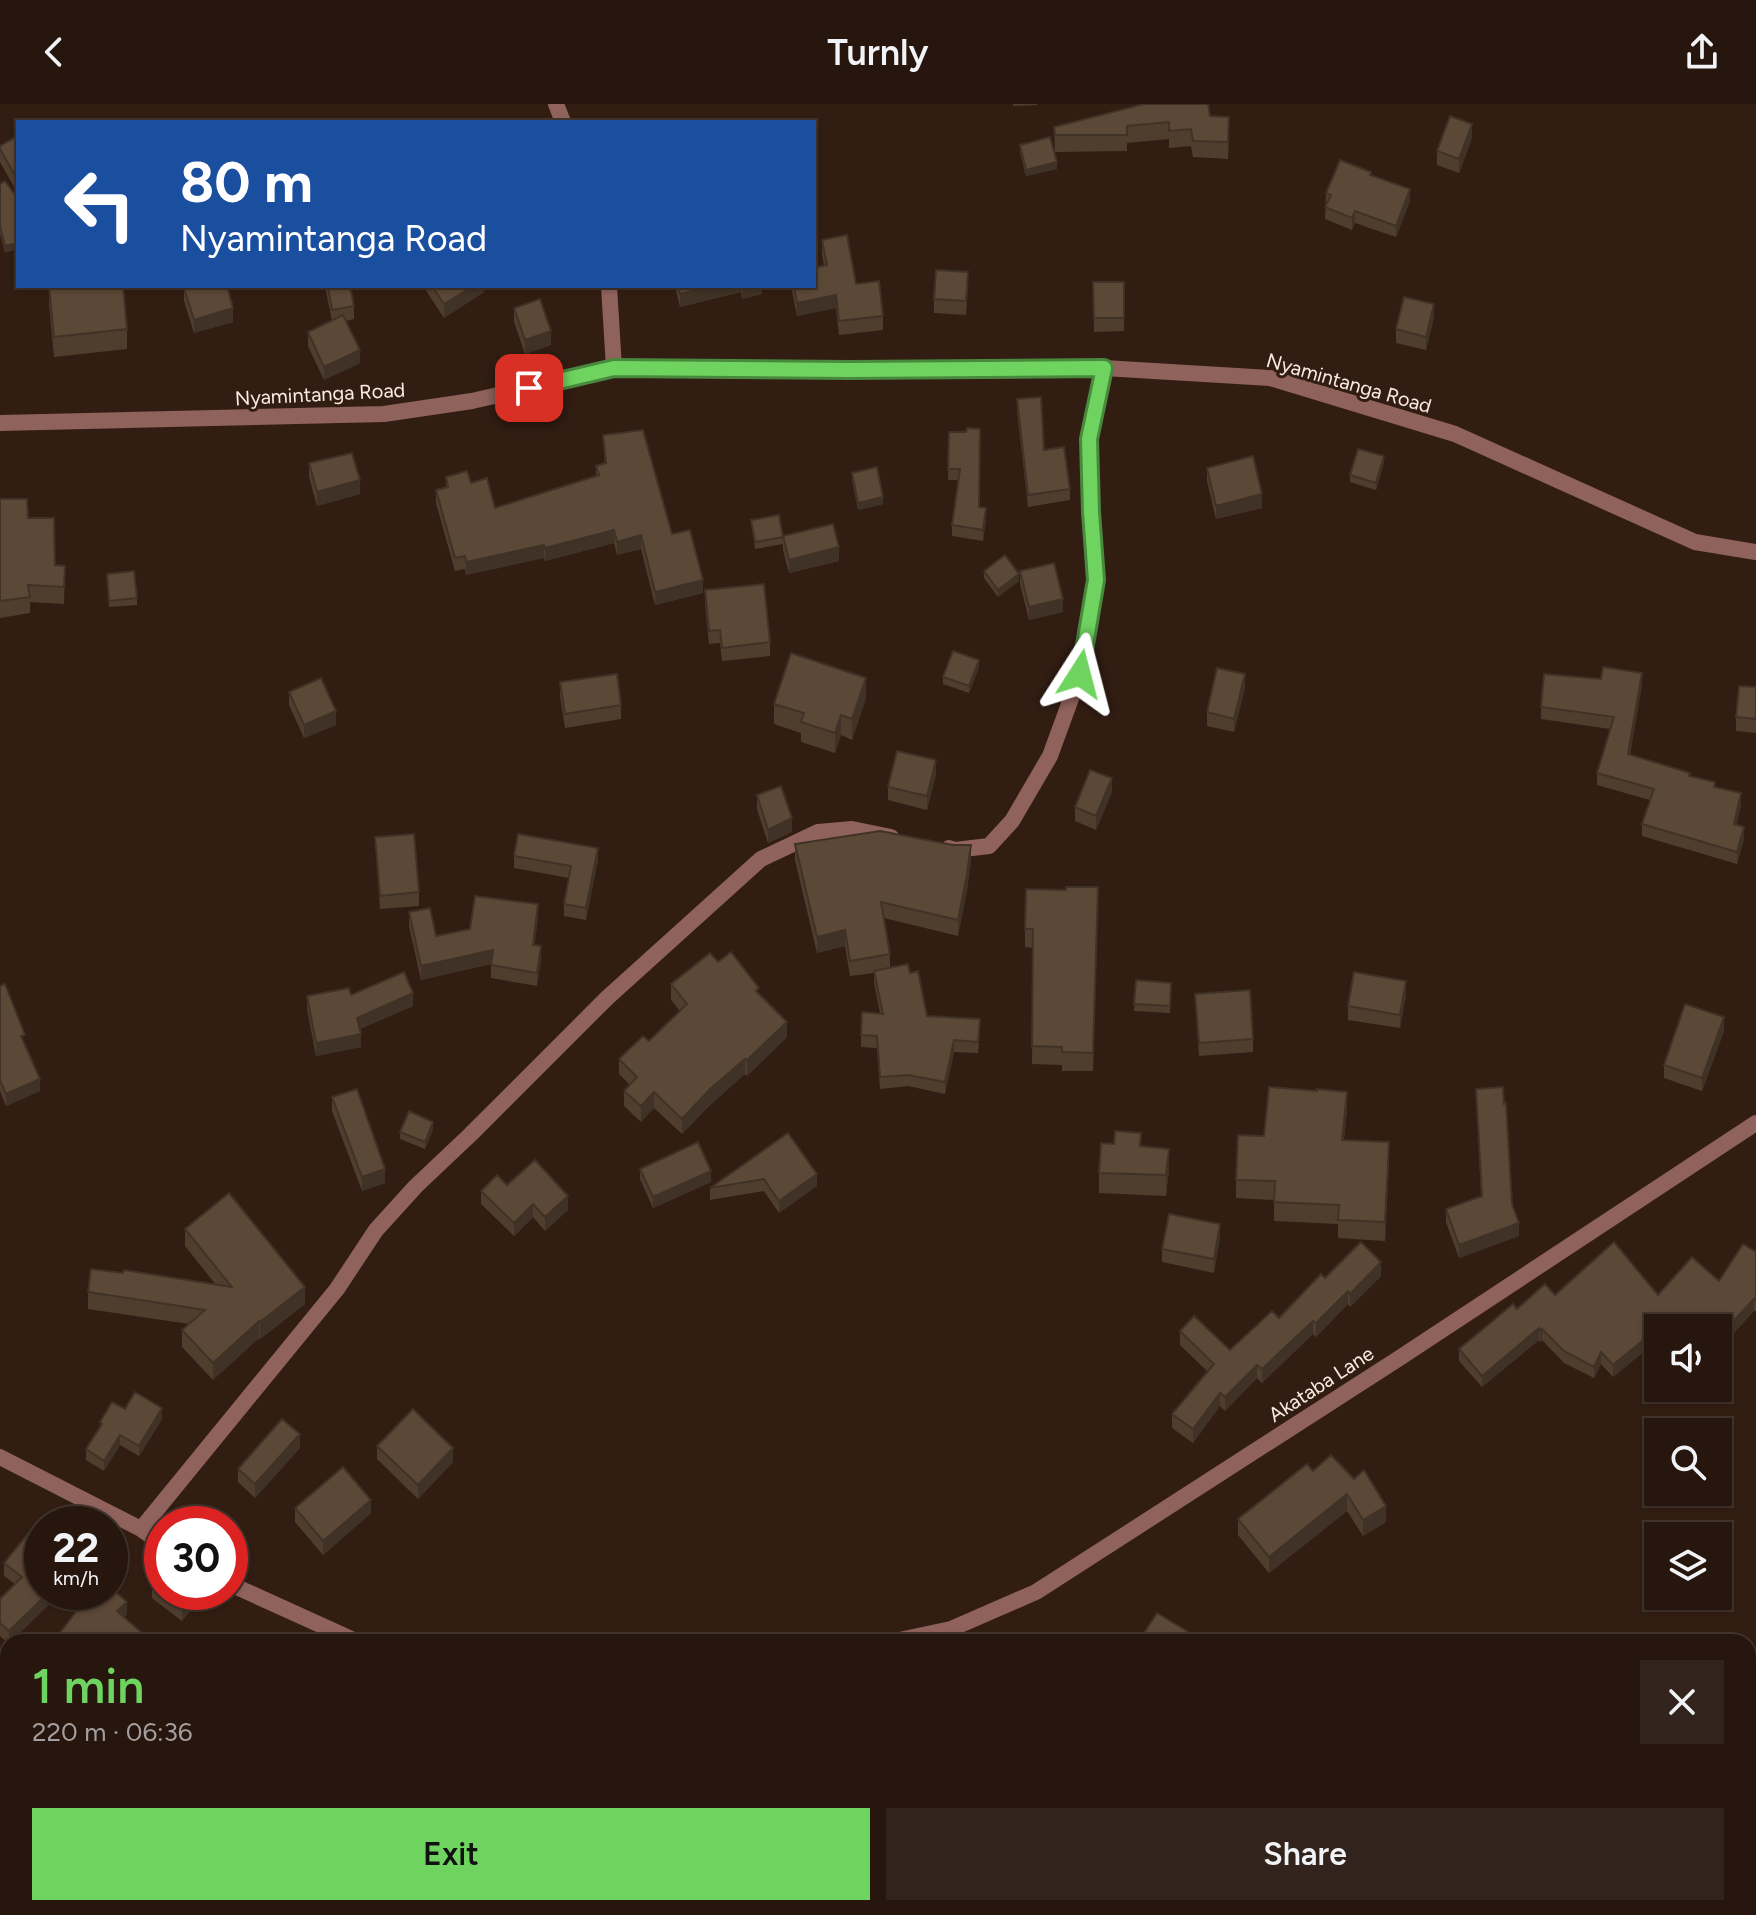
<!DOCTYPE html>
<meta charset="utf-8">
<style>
:root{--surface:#26160e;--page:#32231c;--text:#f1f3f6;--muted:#a49f9e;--line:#42352e;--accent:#6fd35f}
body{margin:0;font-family:Figtree,sans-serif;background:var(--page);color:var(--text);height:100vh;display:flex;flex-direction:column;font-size:30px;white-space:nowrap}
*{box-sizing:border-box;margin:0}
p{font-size:26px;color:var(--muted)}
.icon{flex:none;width:44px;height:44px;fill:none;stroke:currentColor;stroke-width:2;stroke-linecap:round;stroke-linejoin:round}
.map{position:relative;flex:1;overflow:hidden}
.drawer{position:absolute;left:0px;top:1530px;width:1756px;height:282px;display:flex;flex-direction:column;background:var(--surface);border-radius:24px 24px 0 0;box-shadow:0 2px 6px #0004,0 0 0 2px var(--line)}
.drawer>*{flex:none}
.top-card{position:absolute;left:16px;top:16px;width:800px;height:168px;border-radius:0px;box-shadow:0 2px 6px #0004,0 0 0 2px var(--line);background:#1a4fa0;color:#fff;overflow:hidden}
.tools{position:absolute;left:1644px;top:1210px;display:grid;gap:16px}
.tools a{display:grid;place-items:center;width:88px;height:88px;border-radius:0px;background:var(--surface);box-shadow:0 2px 6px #0004,0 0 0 2px var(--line);font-size:40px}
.speed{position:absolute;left:24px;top:1402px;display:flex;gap:16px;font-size:40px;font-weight:700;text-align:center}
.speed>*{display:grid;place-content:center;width:104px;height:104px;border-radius:50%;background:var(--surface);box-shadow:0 2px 6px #0004,0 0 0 2px var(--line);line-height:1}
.speed small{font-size:20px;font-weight:400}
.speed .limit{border:12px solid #d22;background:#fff;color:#111}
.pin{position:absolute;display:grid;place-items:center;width:68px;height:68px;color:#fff;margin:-34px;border-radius:16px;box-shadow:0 4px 12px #0006}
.me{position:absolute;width:88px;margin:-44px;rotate:9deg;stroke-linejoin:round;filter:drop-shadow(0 0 6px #0008)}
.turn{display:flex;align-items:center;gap:28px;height:168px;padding:0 32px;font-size:36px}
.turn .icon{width:104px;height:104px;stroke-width:2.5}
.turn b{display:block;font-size:56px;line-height:68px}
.round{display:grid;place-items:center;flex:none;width:84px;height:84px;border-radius:0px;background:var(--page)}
.overview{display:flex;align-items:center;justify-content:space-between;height:136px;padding:0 32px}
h1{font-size:48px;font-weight:600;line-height:60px;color:var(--accent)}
.cta{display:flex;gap:16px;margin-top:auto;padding:16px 32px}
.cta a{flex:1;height:92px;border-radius:0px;background:var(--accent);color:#111;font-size:32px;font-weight:600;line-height:92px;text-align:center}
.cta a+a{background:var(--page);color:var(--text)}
header{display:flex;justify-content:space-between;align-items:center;height:104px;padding:0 32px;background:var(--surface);font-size:36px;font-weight:600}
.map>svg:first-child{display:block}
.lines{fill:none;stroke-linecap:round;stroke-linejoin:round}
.street{stroke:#90625c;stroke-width:16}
.wall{fill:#4f3e2e}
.shaded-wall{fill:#403226}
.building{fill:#5c4836;stroke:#403226;stroke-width:2}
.route-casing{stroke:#48893e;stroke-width:20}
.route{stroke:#6fd35f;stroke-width:14}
.labels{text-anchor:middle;stroke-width:6;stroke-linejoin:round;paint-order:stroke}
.street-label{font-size:20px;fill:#faeae3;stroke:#321d12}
</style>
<header><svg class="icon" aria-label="back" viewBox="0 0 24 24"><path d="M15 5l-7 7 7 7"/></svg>Turnly<svg class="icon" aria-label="share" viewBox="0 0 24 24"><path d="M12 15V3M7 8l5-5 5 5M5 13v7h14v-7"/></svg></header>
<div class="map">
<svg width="1756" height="1811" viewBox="0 0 1756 1811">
<rect width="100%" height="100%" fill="#321d12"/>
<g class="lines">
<path class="street" d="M556,0l7,18
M609,182l5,82
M0,319l384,-9 88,-13 142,-33 236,2 254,-2 166,10 185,56 240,108 61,10
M949,744l6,2 34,-4 23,-25 38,-65 30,-82 16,-94 -5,-68 -2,-73 15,-71
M0,1353l141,72 21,15
M141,1425l196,-240 39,-59 40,-44 55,-52 136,-136 154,-139 57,-27 34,-3 39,8
M230,1480l128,58
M890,1538l61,-13 85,-37 362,-233 358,-236
M586,1804v7
M1076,1804l5,7"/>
</g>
<path class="wall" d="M1013,0h24v1l-24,1z
M1210,12l19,18 -1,25 -35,-2 -2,-11 -22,2v-9l-42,4v8l-72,1 -1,-25z
M18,32l-1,56 -17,-30v-16z
M1472,34l-13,35 -22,-8v-14z
M1020,41l37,24 -31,7 -6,-24z
M1371,71l39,26 -14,36 -41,-14 -3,7 -27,-11 1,-26z
M0,80l18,15 -13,54 -5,-20z
M822,136l34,44 27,32v14l-44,5 -3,-27 -39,8 -6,-30h23l10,-21 -2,-11z
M1093,178h31v49l-30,1z
M968,181l-2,30 -32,-2v-14z
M49,182l78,43v20l-73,8 -5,-52z
M325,182h25l4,20v13l-8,2 14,42 -36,17 -16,-34v-14l24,-11z
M423,182h61v6l-40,26z
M675,182h87v8l-20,5 -1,-7 -61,15z
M184,184l49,34 -39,11 -10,-32z
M514,204l37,37 -26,9 -11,-32z
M1434,213l-8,33 -30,-7v-14z
M1017,295l27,51 26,39v11l-42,7 -11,-96z
M949,328l30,75 7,12 -3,22 -31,-5v-11l7,-45h-11z
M603,331l69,99 31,59 -48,12 -14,-56 -24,6 -3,-12 -69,18 -1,-3 -78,17 -1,-6 -10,2 -19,-68v-13l10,-3v-10l25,6 24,25 101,-32v-10l9,-2z
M309,359l51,31 -43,12 -8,-29z
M1384,359l-8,27 -26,-8v-7z
M1207,364l55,40 -46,11 -9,-38z
M852,369l31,31 -25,6 -6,-30z
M0,395l28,19 27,47 10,1 -1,38 -34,-2v11l-30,5z
M751,416l32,17v7l-28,5z
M783,432l56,25 -50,12 -6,-23z
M984,467l35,10 -21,16 -14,-19z
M1020,467l43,41 -34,8 -9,-36z
M107,470l30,24v7l-28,2z
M705,486l65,52v14l-48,5 -2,-18 -11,1 -4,-40z
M979,563l-10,26 -26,-9v-7z
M560,578l61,23v14l-56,9 -5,-32z
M1642,581l-12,70 60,21 25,11 26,18 -5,20 8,14 -7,25 -95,-28v-12l8,-24 -53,-15v-12l13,-44 -69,-10v-12z
M1756,583v46l-20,-2v-14z
M1245,584l-11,44 -27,-6v-14z
M289,588l47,33 -32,13 -15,-33z
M866,594l-14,42 -11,-5 -6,18 -34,-11v-9l-27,-9v-20z
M936,670l-9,36 -39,-10v-13z
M1112,688l-16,38 -21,-9v-14z
M757,691l35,37 -24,11 -11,-34z
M375,733l44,55v14l-39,3z
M795,740l176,17 -4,29 -9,46 -74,-18 6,36v14l20,5 17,43 53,15 -2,22 -24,-1 -9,42 -37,-8 -28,3 -3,-41 -16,-1v-12l19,-22 -6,-30v-10l-24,3 -5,-30 -28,7 -22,-93z
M514,752l84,4 -12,60 -22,-4v-12l5,-26 -55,-10z
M1098,802l-5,165h-31v-6l-30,-1 1,-116 -8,-1v-18z
M409,808l27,24 102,-18 -4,27 7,15 -4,26 -46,-8v-14l-70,16 -12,-54z
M718,858l41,32 28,43 -40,39 -2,-2 -35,31 -28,29 -28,-26 -13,14 -17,-16v-15l6,-6 -11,-11v-15l30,-18 31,-30 -9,-11v-16z
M1136,876l35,3 -1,30 -36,-2z
M0,882l25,58 15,47 -34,15 -6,-15z
M1195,890l58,45v13l-54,4z
M351,891l62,11 -53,23 1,18 -45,9 -9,-47v-13z
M1406,891l-6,33 -52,-8v-14z
M1724,927l-22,60 -38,-13v-13z
M1476,985l28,15 8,100 7,32 -60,22 -13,-36v-13l35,-13z
M332,993l53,86 -23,8 -30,-80z
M1347,1006l-3,30 45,21 -4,80 -47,-3v-14l-64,-3v-21l-38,-2v-18l28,-44z
M433,1025l-8,20 -25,-10v-7z
M788,1029l29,53 -38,27 -15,-22 -54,9v-12z
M1141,1042l28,23 -3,27 -67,-3v-20z
M640,1065l71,13 -58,26 -13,-29z
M507,1081l61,25 -23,21 -12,-14 -19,19 -33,-32v-13z
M185,1125l120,75 -45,35 -1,-1 -46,42 -31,-33v-17l7,-6 -101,-15v-17l128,-7 -31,-39z
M1220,1133l-6,36 -52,-11v-13z
M1756,1148v59h-2l-24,26 2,14 -14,18v-41h-60v12l-45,37 -12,-13 -7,14 -30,-15 -22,-23 -2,2 -1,-2 -57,47 -23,-26v-12l58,-40 38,-14h103l61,-14z
M1381,1172l-31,31 -2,-3 -32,33 -3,-3 -51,49 -5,-5 -32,33 -5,-5 -27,37 -21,-15v-14l35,-43 -27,-26v-14l50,19 49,-32 46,-40z
M125,1305l37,10 -23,37 -19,-11 -16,26 -18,-11v-11l14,-21v-6z
M377,1342l76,16 -35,37 -41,-40z
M300,1344l-45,50 -17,-16v-13z
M1313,1367l73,51 -23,14 -16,-25 -78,62 -31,-38v-16z
M295,1404l76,5 -48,42 -28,-33z
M4,1459l38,29h20l-54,51 -8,-7v-37l15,-15 -11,-8z
M152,1480l50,8v5l-20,24 -30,-23z
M8,1595v82l-8,-3v-62z
M1454,1804h31l-3,7h-13z
M1491,1804h85l13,7h-82z"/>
<path class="shaded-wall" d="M1472,20v14l-13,35v-14z
M1057,58v7l-31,7v-6z
M1410,85v12l-14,36v-11z
M1355,107v12l-3,7v-12z
M18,139v6l-13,4v-7z
M473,182h11v6l-40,26v-14z
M712,182h29v6l-61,15v-13z
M742,182h20v8l-20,5z
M836,191v13l-39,8v-13z
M1434,200v13l-8,33v-13z
M233,204v14l-39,11v-13z
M551,227v14l-26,9v-14z
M360,246v13l-36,17v-13z
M1384,352v7l-8,27v-7z
M360,376v14l-43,12v-14z
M1262,390v14l-46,11v-13z
M883,393v7l-25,6v-7z
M986,404v11l-3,22v-11z
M614,426v13l-69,18v-13z
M641,431v14l-24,6v-13z
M544,441v13l-78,17v-13z
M839,443v14l-50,12v-13z
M1019,470v7l-21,16v-7z
M703,476v13l-48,12v-13z
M1063,495v13l-34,8v-13z
M979,556v7l-10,26v-7z
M1642,569v12l-14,81v-12z
M1245,570v14l-11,44v-13z
M866,574v20l-14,42v-21z
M336,607v14l-32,13v-13z
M841,611v20l-6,18v-20z
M936,656v14l-9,36v-14z
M1112,674v14l-16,38v-14z
M1741,689v12l-7,31v-12z
M792,714v14l-24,11v-13z
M1744,723v12l-7,25v-12z
M971,741v16l-4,29 -9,46v-16z
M598,744v12l-12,60v-12z
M538,800v14l-5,40v-13z
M845,826v16l-28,7v-16z
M541,842v14l-4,26v-13z
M493,846v13l-72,17v-14z
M1406,877v14l-6,33v-13z
M413,889v13l-56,24v-12z
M1724,913v14l-22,60v-13z
M787,918v15l-40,39v-16z
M361,930v13l-45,9v-13z
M954,936v12l-9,42v-12z
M745,955v15l-35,31 -28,29v-15l28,-30z
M40,975v12l-34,15v-12z
M654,988v16l-13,14v-16z
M1347,988v18l-5,48v-18z
M433,1018v7l-8,20v-7z
M1389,1038v19l-4,80v-19z
M1169,1045v20l-3,27v-21z
M385,1065v14l-23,8v-14z
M711,1067v11l-58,26v-11z
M817,1070v12l-38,27v-12z
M568,1092v14l-23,21v-14z
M533,1100v13l-19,19v-13z
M1519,1119v13l-60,22v-13z
M1220,1120v13l-6,36v-14z
M1381,1158v14l-31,31v-13z
M305,1183v17l-45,35v-17z
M1348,1187v13l-32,33v-14z
M1754,1195v12l-31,33v-12z
M1670,1214v10h-12z
M259,1217v17l-46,42v-17z
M1313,1217v13l-51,49v-14z
M1539,1224v12l-57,47v-11z
M1658,1224v12l-45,37v-12z
M1542,1225v11l-2,2v-12z
M1732,1235v12l-14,18v-12z
M1601,1248v12l-7,14v-11z
M1257,1261v13l-32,33v-14z
M1220,1289v13l-27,37v-14z
M162,1304v11l-23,37v-10z
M300,1330v14l-45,50v-14z
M120,1331v10l-16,26v-10z
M453,1344v14l-35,37v-14z
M1347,1390v17l-78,62v-16z
M371,1396v13l-48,42v-14z
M1386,1402v16l-23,14v-16z
M49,1488h13l-51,50h-2v-11z
M195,1488h7v5l-20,24v-13z
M127,1498v13l-10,9v-13z
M1480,1804h5l-3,7h-2z"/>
<path class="building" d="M1144,0h64l2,12 19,1 -1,25 -35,-1 -2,-12 -22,2v-9l-42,4v9h-72l-1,-8z
M1450,12l22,8 -13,35 -22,-8z
M18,32v42l-1,1 -17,-30v-3z
M1050,33l7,25 -31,8 -6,-25z
M1340,56l31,12 -1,3 40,14 -14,37 -41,-15 -3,7 -27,-11 6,-12 -5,-2z
M5,77l13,18v44l-13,3 -5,-20v-42z
M847,131l9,49 23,-3 4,35 -44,5 -3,-26 -39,8 -3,-17h20v-18l13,-3 -5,-25z
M936,166l32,2 -2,29 -32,-2z
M1093,178h31v36h-30z
M49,182h74l4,43 -73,8z
M191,182h36l6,22 -39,12 -10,-32z
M328,182h22l4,20 -22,4z
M432,182h41l-29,18z
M678,182h34l-32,8z
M1404,193l30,7 -8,33 -30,-8z
M540,195l11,32 -26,9 -11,-32z
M343,211l17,35 -36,17 -16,-35z
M1041,293l3,53 20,-3 6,42 -42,6 -11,-96z
M967,324l13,1 -1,78 7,1 -3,22 -31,-5 8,-56h-12l1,-37h17z
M643,326l29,104 18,-4 13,50 -48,12 -14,-57 -24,7 -3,-12 -69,18 -1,-3 -78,17 -1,-6 -10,2 -19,-68 12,-3 -2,-10 21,-6 4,12 16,-5 8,30 104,-33 -3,-9 10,-3 -3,-28z
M1358,345l26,7 -8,27 -26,-8z
M352,349l8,27 -43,12 -8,-29z
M1253,352l9,38 -46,12 -9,-38z
M877,363l6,30 -25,6 -6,-30z
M0,395h27l1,19h26l1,47 10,1 -1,21 -36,-2 2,12 -30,4z
M779,411l4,22 -28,5 -4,-22z
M833,420l6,23 -50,13 -6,-24z
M1005,451l14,19 -21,16 -14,-19z
M1054,459l9,36 -34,8 -9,-36z
M134,467l3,27 -28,3 -2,-27z
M764,480l6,58 -48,6 -2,-18 -11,1 -4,-41z
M953,547l26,9 -10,26 -26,-9z
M791,549l75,25 -14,41 -11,-4 -6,18 -34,-11 3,-9 -30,-9z
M1603,563l39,6 -14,81 62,19 -1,3 26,6 -1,5 27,6 -7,31 10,3 -7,25 -95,-28 12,-35 -57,-16 17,-56 -73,-10 3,-33 57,5z
M1217,564l28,6 -11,45 -27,-7z
M617,570l4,31 -56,9 -5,-32z
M321,574l15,33 -32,14 -15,-33z
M1739,582l17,1v32l-20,-2z
M897,647l39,9 -9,36 -39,-9z
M1090,666l22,8 -16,38 -21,-9z
M781,682l11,32 -24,12 -11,-35z
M880,727l73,14h18l-4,29 -9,46 -77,-18 9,52 -40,7 -5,-31 -28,7 -22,-93z
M414,730l5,58 -39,4 -5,-59z
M518,730l80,14 -12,60 -22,-4 7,-38 -57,-10z
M1066,783h32l-5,166 -31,-1v-5l-30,-1 1,-117h-8l1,-40 40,1z
M475,792l63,8 -5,41 8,1 -4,27 -46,-8 2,-15 -72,16 -12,-54 21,-4 6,28 34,-7z
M731,848l28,36 -3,3 31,31 -40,38 -2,-1 -35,30 -28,30 -28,-27 -13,14 -17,-15 13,-14 -18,-18 24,-23 6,5 38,-37 -16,-20 39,-31 8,9z
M908,860l2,9 8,-2 9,45 53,3 -2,23 -24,-2 -9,42 -37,-7 -28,2 -3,-41 -16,-1 1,-23 21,2 -9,-43z
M404,868l9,21 -56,25 4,16 -45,9 -9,-47 42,-8 2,7z
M1354,868l52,9 -6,34 -52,-9z
M1136,876l35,3 -1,23 -36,-2z
M5,880l20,51 -4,1 19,43 -34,15 -6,-14v-94z
M1250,886l3,49 -54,4 -4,-49z
M1685,900l39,13 -22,61 -38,-13z
M1269,983l48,4v-2l30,3 -5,48 47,2 -4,80 -47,-2 1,-15 -65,-3 1,-21 -39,-1 2,-45 26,1z
M1503,983l1,17 2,-1 6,101 7,19 -60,22 -13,-36 36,-13 -6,-107z
M357,985l28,80 -23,8 -30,-80z
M409,1007l24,11 -8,20 -25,-10z
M1115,1027l26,2 -1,13 29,3 -3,26 -67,-2 2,-30 13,1z
M788,1029l29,41 -38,27 -15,-22 -54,9z
M698,1038l13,29 -58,26 -13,-28z
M535,1056l33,36 -23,21 -12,-13 -19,19 -33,-32 16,-16 10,10z
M229,1089l76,94 -45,35 -1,-1 -46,42 -31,-33 23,-20 -117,-18 3,-23 32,4 1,-3 108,17 -47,-58z
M1169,1110l51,10 -6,35 -52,-10z
M1361,1138l20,20 -31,32 -2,-3 -32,32 -3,-2 -51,48 -5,-4 -32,32 -5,-4 -27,36 -21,-15 42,-50 -34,-33 14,-15 36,34 42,-39 7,7 42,-44 4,4z
M1614,1138l44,53 34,-38 27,24 24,-37 13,8v48l-2,-1 -31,33 9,7 -14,18v-29h-38l-10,-10 -57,47 -12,-13 -7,15 -30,-16 -22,-22 -2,1 -1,-2 -57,48 -23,-27 54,-45 4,5 28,-25 10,11z
M135,1288l27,16 -23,38 -19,-11 -16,26 -18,-12 16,-25 -2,-2 12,-20 13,7z
M413,1305l40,39 -35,37 -41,-39z
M282,1315l18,15 -45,50 -17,-15z
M1331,1351l23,24 10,-9 22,36 -23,14 -16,-26 -78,63 -31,-38 69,-55 6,7z
M343,1363l28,33 -48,41 -28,-33z
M35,1421l7,6v61h7l-40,39 -9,-8v-24l22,-22 -18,-14z
M162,1468v20h33l-13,16 -30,-24z
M110,1483l17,15 -10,9 34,30 -1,1h-97l38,-50h19z
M1157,1509l40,24 -3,5h-56z
M8,1595v69l-8,-3v-49z
M900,1804h36l1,1 -6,6h-26z
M1309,1804h58l6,7h-72z
M1531,1804h45l13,7h-54l3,-4z
M1654,1804h9l8,7h-23z"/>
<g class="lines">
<defs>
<path id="route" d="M529,284l85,-20 236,2 254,-2 -15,71 2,73 5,68 -16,94"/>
</defs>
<use href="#route" class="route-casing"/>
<use href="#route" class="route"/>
</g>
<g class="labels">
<g class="street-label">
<text transform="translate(1349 279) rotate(16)" y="7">Nyamintanga Road</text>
<text transform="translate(320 290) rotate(-3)" y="7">Nyamintanga Road</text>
<text transform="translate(1321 1280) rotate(-33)" y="7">Akataba Lane</text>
</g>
</g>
</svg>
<div class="tools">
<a><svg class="icon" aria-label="sound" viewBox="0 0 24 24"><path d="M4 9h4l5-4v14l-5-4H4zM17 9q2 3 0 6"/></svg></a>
<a><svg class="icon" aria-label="search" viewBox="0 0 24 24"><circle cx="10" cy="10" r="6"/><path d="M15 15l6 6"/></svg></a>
<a><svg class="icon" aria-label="layers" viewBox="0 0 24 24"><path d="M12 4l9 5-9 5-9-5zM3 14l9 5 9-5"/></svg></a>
</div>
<div class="speed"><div>22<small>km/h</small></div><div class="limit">30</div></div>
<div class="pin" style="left:529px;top:284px;background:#d93025"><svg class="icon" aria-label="arrive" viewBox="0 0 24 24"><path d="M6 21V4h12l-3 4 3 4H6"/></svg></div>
<svg class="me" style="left:1080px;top:570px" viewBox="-20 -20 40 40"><path d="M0-17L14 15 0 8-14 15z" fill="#6fd35f" stroke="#fff" stroke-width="4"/></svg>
<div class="top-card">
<div class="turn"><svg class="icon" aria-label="left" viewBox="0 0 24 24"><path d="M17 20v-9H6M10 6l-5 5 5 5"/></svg><div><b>80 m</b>Nyamintanga Road</div></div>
</div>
<section class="drawer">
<div class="overview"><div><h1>1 min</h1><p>220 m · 06:36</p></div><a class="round"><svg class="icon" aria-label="close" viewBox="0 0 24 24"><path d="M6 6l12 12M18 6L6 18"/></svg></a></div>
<div class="cta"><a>Exit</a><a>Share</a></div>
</section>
</div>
